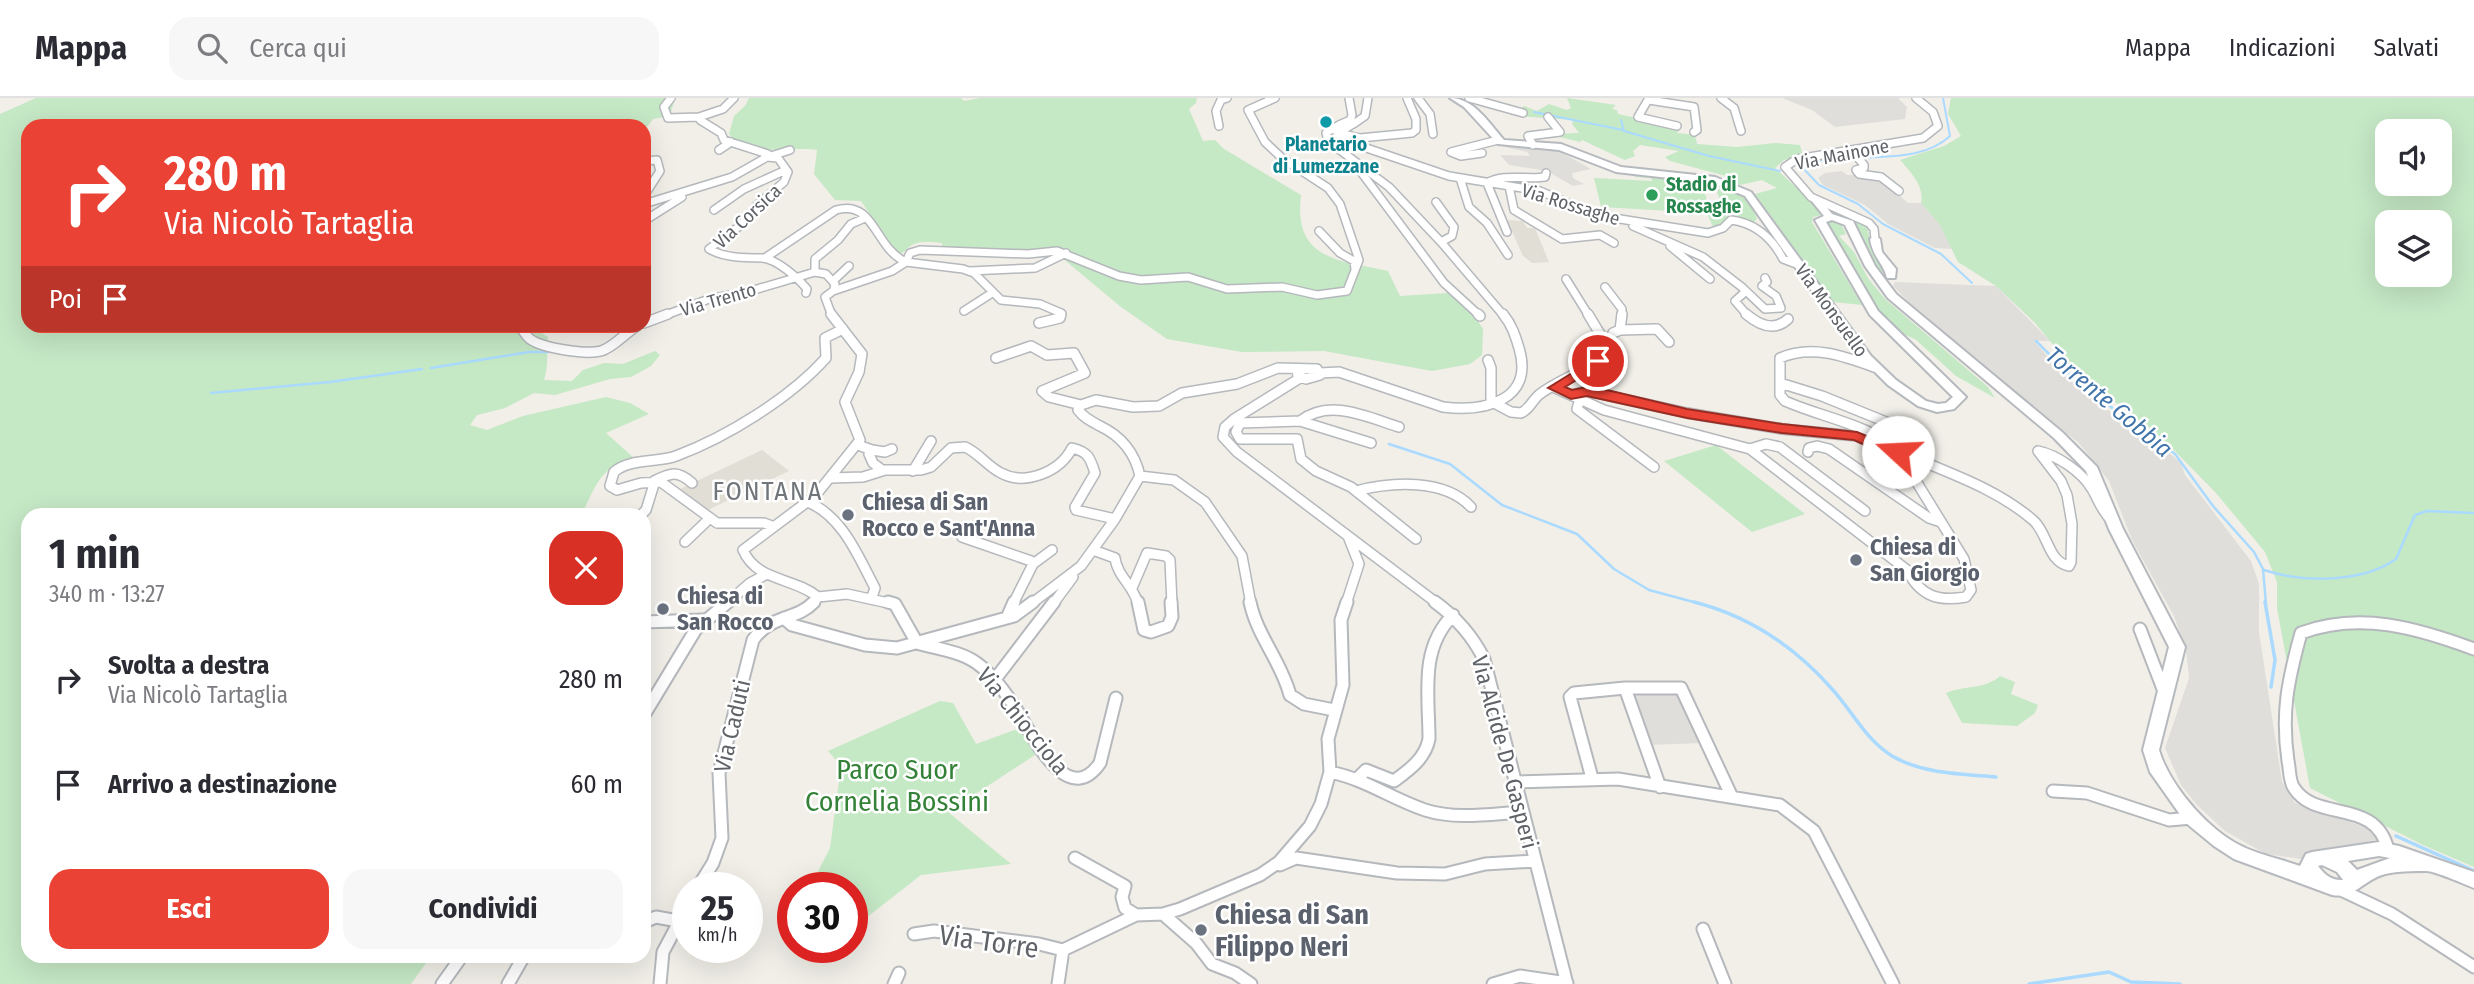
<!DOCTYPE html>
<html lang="it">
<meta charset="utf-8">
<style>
:root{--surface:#fff;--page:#f7f7f7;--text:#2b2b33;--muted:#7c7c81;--line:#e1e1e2;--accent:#ea4335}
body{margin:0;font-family:"Fira Sans Condensed",sans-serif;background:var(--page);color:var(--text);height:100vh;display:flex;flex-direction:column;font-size:26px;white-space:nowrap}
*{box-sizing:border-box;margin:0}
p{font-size:23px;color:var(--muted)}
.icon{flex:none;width:38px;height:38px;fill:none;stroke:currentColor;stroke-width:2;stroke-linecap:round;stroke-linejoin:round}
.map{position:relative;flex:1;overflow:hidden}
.details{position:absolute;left:21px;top:410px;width:630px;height:455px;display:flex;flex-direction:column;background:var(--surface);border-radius:21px;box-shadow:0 7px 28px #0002}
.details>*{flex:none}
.banner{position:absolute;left:21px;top:21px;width:630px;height:214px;border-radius:21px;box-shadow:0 7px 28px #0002;background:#ea4335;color:#fff;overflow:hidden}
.controls{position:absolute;left:2375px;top:21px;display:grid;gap:14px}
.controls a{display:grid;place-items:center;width:77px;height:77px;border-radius:14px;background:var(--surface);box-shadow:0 7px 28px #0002;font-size:35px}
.speed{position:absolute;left:672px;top:774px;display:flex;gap:14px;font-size:35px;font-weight:700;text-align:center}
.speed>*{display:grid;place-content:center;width:91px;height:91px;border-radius:50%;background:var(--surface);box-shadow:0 7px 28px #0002;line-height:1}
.speed small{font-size:18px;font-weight:400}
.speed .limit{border:10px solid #d22;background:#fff;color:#111}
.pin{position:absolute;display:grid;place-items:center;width:60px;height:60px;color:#fff;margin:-30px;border:4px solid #fff;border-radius:50%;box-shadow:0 2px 7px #0007}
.me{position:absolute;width:77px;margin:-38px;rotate:290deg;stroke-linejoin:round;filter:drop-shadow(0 0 5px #0008)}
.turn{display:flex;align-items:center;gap:24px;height:147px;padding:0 28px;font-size:32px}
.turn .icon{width:91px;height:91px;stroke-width:2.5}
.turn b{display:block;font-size:49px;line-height:60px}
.then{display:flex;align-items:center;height:66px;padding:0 28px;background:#0003;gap:14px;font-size:26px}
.round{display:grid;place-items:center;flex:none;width:74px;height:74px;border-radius:21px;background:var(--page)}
.head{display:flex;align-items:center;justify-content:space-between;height:119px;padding:0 28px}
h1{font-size:42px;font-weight:700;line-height:52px}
.button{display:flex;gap:14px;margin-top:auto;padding:14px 28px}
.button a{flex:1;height:80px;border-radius:21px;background:var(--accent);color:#fff;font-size:28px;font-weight:700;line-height:80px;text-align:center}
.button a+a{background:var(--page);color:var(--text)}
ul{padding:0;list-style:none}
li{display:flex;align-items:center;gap:21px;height:105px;padding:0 28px}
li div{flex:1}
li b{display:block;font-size:26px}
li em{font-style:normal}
header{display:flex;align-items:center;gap:42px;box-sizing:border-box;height:98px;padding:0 35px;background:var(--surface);border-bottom:2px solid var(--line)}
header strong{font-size:33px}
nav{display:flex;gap:38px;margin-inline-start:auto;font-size:24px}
.search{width:490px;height:63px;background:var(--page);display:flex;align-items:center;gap:18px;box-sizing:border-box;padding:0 24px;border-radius:21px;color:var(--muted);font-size:26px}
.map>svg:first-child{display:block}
.industrial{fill:#e0deda}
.education{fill:#e1ded6}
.green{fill:#c5e8c5;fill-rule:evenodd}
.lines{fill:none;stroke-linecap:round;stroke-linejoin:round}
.stream-far2{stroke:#aadaff;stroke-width:2}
.stream-far1{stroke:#aadaff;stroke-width:2.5}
.stream{stroke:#aadaff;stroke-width:3.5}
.street-far2-casing{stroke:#b5b8bc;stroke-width:10}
.street-far1-casing{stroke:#b5b8bc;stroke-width:12}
.street-casing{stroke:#b5b8bc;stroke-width:15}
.secondary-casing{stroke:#b6babf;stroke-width:4}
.street-far2{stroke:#fff;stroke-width:7}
.street-far1{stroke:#fff;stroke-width:9}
.street{stroke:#fff;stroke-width:11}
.secondary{fill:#fff;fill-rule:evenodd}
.route{fill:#ea4335;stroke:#982c22;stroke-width:2}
.culture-dot{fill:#0f9aa8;stroke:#fff;stroke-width:2.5}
.leisure-dot{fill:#2e9e5b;stroke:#fff;stroke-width:2.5}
.worship-dot{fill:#6b7280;stroke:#fff;stroke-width:2.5}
.labels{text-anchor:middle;stroke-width:5;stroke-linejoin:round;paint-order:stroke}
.far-culture-label{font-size:19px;font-weight:bold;fill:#0d838f;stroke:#fff}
.far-street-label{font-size:19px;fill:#5f6368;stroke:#fff}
.far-leisure-label{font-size:19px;font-weight:bold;fill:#27864d;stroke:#fff;text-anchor:start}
.worship-label{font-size:23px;font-weight:bold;fill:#5b616d;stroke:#fff;text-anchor:start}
.street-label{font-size:23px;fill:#5f6368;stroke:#fff}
.water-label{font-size:24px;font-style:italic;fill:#4174aa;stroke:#fff}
.quarter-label{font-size:26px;letter-spacing:2px;fill:#70757a;stroke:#fff}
.near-park-label{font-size:28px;fill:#348238;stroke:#fff}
.near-worship-label{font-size:28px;font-weight:bold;fill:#5b616d;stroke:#fff;text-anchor:start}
.near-street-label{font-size:28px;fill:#5f6368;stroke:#fff}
</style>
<header>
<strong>Mappa</strong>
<div class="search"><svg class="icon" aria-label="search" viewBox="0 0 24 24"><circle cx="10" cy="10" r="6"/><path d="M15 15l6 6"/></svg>Cerca qui</div>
<nav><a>Mappa</a><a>Indicazioni</a><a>Salvati</a></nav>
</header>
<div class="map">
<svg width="2474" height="886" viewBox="0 0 2474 886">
<rect width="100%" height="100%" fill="#f1efe8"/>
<path class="industrial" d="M1782,0h116l9,9 -2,12 -70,8 -23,-17z
M1508,48l46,2 37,21 -19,4 1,5 11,6 -11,2 -26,-15 -38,-6 -9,-10 30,1 -3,-4 -22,-5z
M1842,73l5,4h29l32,28h13l19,22 13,24 -18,-1 -47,-24 -23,-19 -42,-20 -5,-7 7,-5z
M1895,184l101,4 54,55h-16l30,34 78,62 21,11 18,15 4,12 66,86 8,23v48l23,150 13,21 73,25 11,11 -78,20 -35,-5 -41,-23 -28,-26 -16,-20 -16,-37 24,-70 -3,-28 -12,-34 -42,-76 -23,-59 -30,-38 -108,-85 -61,-55 -17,-17z
M1631,593h47l23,52 -51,2z"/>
<path class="education" d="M1507,122l16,1 4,7h8l14,34 -17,1 -9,-7z
M762,352l27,21 -83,40 -26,-22z"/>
<path class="green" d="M36,0h639l-5,18 -17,3 -9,12v-5h-616v200h493l-2,5 21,1 8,5c-2,16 1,28 -4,43l28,1 11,-11 21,-7 19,1 32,-13 5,4 -9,11 -20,11 -21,2 -55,16 -21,-2 -29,15 -28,7 -7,10 17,5 36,-14 83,-19 24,6 19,11 -43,19 28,25c-33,8 -38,27 -52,56h-554v442h403l-20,28h-411v-870z
M749,0h212l3,3 16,-3h217l-1,5 -7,6 14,32 12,-1 9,9 77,46c-8,65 37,65 87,76l12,25 48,-3 23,17 12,19 -1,26 -12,9 -38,7 -108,-20 -82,1 -75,-13 -46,-32 -60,-50 -44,-7 -75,-3v-4c-10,-1 -21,-3 -30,2 -7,4 -6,8 -15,9l-36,-53 -26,-1 -21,-26 3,-24c-26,-4 -70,8 -88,-16l5,-18 11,-10z
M1567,0l49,7 -4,4 5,1 1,4 63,14 -4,5 18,2 2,9 40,3 39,-4 24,2 3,11 -19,4 -9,8 36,33 56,25 6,27 14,16v4c-22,-5 -21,-39 -36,-53l-25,-6 -13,3 -1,5 50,83 -29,-3 -78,-108 22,-6 -15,-8 -22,5 -14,-9 -56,-15 -5,-4 14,-6 -39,-6 -7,6 2,5 -10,4 -43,-20 -2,2 -33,-8 32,-1 -7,-9 1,-4 -55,-4 7,-2 -6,-4 5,-4 13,5 12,-7 18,6 4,-2z
M1951,0h523v769l-51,-22 -113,-57 -33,-180v-26l-12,-30 -49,-59 -53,-54 -87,-67 -41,-49 -39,-37 -38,-24 -18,-37 -19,-22c4,-16 -11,-32 -21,-43l44,-14 17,-10 -13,-22zM2387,33h53v53h-53zM2387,124h53v53h-53z
M1635,77c41,2 105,-4 122,43l-4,6c-15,-10 -26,-4 -39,5l-7,-16 -106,-6 -7,-29 58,3 -1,-3 -16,-1zM1702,86l18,2 2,3 -6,1 4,9 19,3v6l-17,7 -11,-1z
M1828,122l13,4 5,10 -7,2 15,16 14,26 17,21 103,88 7,11 -39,-22 -41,-37 -15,-6 -12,-12 -20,-23 -23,-46 -21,-30z
M1716,347l89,69 -53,18 -88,-71z
M2000,578l15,6 -4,12 27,11 -3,8 -18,13 -55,-3 -16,-30c19,-8 38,-3 54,-17z
M940,603l13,2 23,41 44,-16 18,25 -90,59 63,52 -90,11 -59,46h-10v-34h-42l20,-39 11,-82 -13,-15z"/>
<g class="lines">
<path class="stream-far2" d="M1534,14l89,18
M1621,22l3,11 85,25 71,15
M1854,60l-45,3 -9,4 19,20 39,19 25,20 58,30 31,29
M1861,60c31,-2 65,0 89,-22l-7,-38"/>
<path class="stream-far1" d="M2036,243l41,41 98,72 38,52 41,46 9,17 3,35
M431,270l98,-16h19
M211,295l119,-11 92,-13
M1389,346l61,20 52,41 75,29 37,35 35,21 52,14
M2264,472c39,13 98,13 132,-11l19,-44 12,-4 47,2"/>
<path class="stream" d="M1694,504c55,14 100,44 138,87 21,23 33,50 60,67 31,18 69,18 104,21
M2265,504l10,58 -4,27
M2396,738l78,35
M2029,886l80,-12 22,10 49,2"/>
<defs>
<path id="street-far2" d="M671,0l-7,9 4,11 31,-1
M734,0l-11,11 -24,8 1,3 21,13 3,7 44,14 -1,3
M1349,0l3,17 -2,6
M1418,0l12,16 3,20
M1469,0l54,15
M1649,0l-11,19 39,9
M1721,0l13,10 7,23
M1649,2l45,7 3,23 -3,2
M1348,23l7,2 -7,4 -9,-2z
M1355,25l10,-7 3,-18
M1339,27l-13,8 2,8 61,46 52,55 63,74
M1219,28l-3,-15 5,-11 6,-2
M1348,29l-11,7v4l112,38 91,15 55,24 113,18 15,-5 8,-8c24,3 41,18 52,39l16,6
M1339,35l21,5 52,-5 4,-3v-11l-9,-21
M1533,47l-5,-9 32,-4 -12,-15
M719,52l12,-8
M1852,53l12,14v3l-8,2 3,4 22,3 18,14
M1482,55l-21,3 -10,-4 47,-12
M771,58l19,-6
M644,63l13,-1 3,11 -16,25
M1360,68l-2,2 86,115 36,33
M1460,80l9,29 18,16 21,32
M1509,88l5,24 48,29 38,-4 14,8
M1436,104l18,25 -2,9 -11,6
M644,106l88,-27 35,-20 11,1 10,14 -4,10 -27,23 -16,20 -32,24c16,9 36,9 53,9 15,1 36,20 45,31l-1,4
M714,112l30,-21 42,-19
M644,123l38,-24
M1633,128l70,31 40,31 2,4 -10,9 13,15
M1319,133l21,22 14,8 1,8
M1507,134l-20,-49c17,-10 39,-3 58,-6l1,-4
M1875,141l-1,-10 -5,-6 -58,-26 -26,-30 12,-8 126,-21 15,-12 -5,-14 -17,-14
M1670,148l40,33
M765,160l71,-48c39,-11 38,38 70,52l-14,9 -59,20 -8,6 7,19
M970,173l65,-3 31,-15
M815,174v-13l23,-19 13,-16 14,-6
M1566,181l23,37
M833,183l16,-15
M1605,189l17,22 -1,7
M1745,192l20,19 16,-1 -5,-12 -14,-10 5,-4 -2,-4
M964,213l28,-18
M663,218l46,-17 38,-7 68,-20 11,2 9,10 -1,5
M1060,218l1,-3 -21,-9 -39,-4 -27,-27 -11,-4 -57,-7 4,-9 10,-3 108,4 29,-3 62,25 22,4 47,-3 39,12 55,-2 35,8 30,-4 12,-31 -19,-56 -12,-16 -46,-30 -17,-16 -17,-32 27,-12"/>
<path id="street-far1" d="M1478,216l2,2
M1588,216l21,35
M1746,216c13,11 28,18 42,5
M644,225l24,-9
M1039,225l21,-5 1,-4
M520,228c3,4 6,10 10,13 12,9 56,16 71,12 13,-4 24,-18 36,-25
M1620,232l37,-1 12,13
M996,260l35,-12 16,9 27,-2 11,20 -43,18 7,6 32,8
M1488,262l3,8v31l5,5
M1874,269c-30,-11 -63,-23 -94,-9v25l42,13 69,28
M1320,275l19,-1 104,35c41,5 92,-6 76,-59 -4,-13 -7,-23 -16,-34
M1300,280l-66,41 -9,8 -2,10 14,15 201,152
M1780,285v12l5,6c38,17 81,22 114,50
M1555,290l49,22 146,39 157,121c13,26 31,32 59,27l5,-7 -7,-31 -61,-99
M1571,297l16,-4 100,22 95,16 75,7 39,19
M1580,301l-3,10 77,58
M1496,306l15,8 10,1c9,-4 11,-13 19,-19 28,-21 60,-23 73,-61l7,-3 2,-16
M1234,321l6,4 -4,9 4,7h57l4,20 15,12 35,16 65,52
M1300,323c30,-23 67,-4 99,6
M1240,325l60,-2 71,22
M858,347l14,5 -3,4 4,9 9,7
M1750,351l16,-5 14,3 85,64
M872,352l13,2 7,-3
M1808,354l1,-4 8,-2 12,3 100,69 12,4
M1914,360c41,17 86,33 120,63 14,13 14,41 35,45l2,-4 1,-38 -5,-29 -6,-14 -23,-30c19,4 44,21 54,38 7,12 10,23 21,33
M913,373l18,-30
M1140,378l34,4 31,22 37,54 9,48
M830,380l33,-1 22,-7h36l10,-3 20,-19 14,-1c14,6 22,19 36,26 24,13 59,-1 71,-25 16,4 18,9 23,25l-20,34 1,3 39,9
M654,383c17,-8 23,-11 38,2
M1356,393c35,-9 88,-13 115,16
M808,404c35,15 50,54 67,86l-3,9
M642,416l4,-4 9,-29
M772,428l-8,-3h-47l-56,-41 -20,1 -24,7 -7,-4 4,-14c16,-14 43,-9 62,-16 51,-19 114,-58 150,-98l-1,-20 18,-9
M962,439l69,24 2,3 -20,40
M685,444l24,-23
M1093,452l22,8c2,18 19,28 23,46
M1033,466l19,-14
M1132,490l15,-35 19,3 4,4 2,44
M818,499l29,-3 46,10
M726,506l24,-21 15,-8
M812,506l6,-7c-24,-20 -61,-15 -75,-47l72,-54 45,-56 -15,-38 14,-30 3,-18 -31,-40
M1031,506l50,-38 34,-47 25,-43c-5,-23 -19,-40 -40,-50 -9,-5 -16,-8 -22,-16l3,-5 15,-5 37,7 26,-1 23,-13 55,-9 41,-16 39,1 3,6 -14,4 -8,-3 -1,-6
M1053,506l20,-27
M1346,506l13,-40 -11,-28"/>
<path id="street" d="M888,504l7,2 22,39c20,6 44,8 61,21 15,11 28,29 38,45 15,23 51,102 84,54l16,-65
M1138,504l6,28 7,2 17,-6 4,-9 -1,-15
M1250,504c7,34 31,59 40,93l14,9 30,6
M1435,504c22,16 37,33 49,57l83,325
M784,520l8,7 73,20 32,3 117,-32 19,-14
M1007,520l7,-16
M644,524l59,-2
M2140,531l25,65
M993,584l61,-80
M1625,590h56l50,107
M644,617l52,-86 32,-27
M1330,674c35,7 62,27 95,38 31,10 65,4 97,2
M1359,679l7,-7 28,11c15,-11 31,-22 35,-42 0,-44 -10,-90 24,-124
M1592,680l-22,-81 4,-4 51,-5 35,99
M1516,684l102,-3 162,26 34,26 79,153
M2053,693l34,2 82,27 23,-2
M2388,752c-12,-53 -72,-27 -94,-62 -5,-7 -4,-18 -6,-27 -7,-49 0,-81 13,-128 59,-22 116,-5 173,16
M1075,760l50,28 -3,11 3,11 11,7
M1280,767l16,-7 101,15 48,1 40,-10 50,-3
M698,789l15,-24 9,-25 -3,-65 34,-133c18,-26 43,-19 61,-38
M2339,791l53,25 82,53
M1163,816l33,29 16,21 23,9 16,11
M644,824l12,-5 22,4
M1703,831l22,55
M914,836l20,-3 105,13 24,6
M442,886l20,-28
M508,886l16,-28
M660,886l3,-32 25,-47
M894,886l5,-11
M1058,886l5,-34 73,-35 27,-1 17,-5 80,-34 19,-13 31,-36 11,-22 9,-32 -2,-33 15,-54 -2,-65 6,-18
M1493,886l27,-8 47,7"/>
<path id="secondary" d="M1450,0c24,0 39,25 54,42l57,4 60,23 94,10 36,15 120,164 25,24 30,21 12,3 8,-1 7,-6 -83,-82 -55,-95 9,-4 -13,-16 8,-2 13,16 21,7 22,45 21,28 166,138 35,35 26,62 62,118 -26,103c11,37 53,85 89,99 17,7 35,11 52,17l6,-12 6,-2 67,-10 20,4 75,26v16c-10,-4 -39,-17 -48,-17 -11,0 -33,0 -44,4 -19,6 -28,24 -50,20l-98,-36 -20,-13 -28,-23 -36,-51 -7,-22 26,-103 -60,-118 -23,-58 -32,-33 -166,-140 -23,-32 -20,-41 -13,-5 -6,2 52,89 88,86 -12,12 -17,3 -19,-6 -30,-21 -33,-33 -110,-156 -32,-13 -97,-11 -57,-22 -61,-6 -34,-37zM2379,758l11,2 -33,12 -9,-9zM2322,767l15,7 6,8c-11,1 -18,-5 -25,-14z
M1875,138l5,3 2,13 14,17 -1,9h-8c-4,-16 -14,-20 -17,-39z"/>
</defs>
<use href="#street-far2" class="street-far2-casing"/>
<use href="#street-far1" class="street-far1-casing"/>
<use href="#street" class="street-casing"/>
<use href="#secondary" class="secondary-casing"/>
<use href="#street-far2" class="street-far2"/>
<use href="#street-far1" class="street-far1"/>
<use href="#street" class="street"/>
<use href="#secondary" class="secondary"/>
</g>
<path class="route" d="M1598,259l5,2v5l-38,23 7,3 15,-3 20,3 80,19 95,15 75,8 48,20 -4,6 -5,1 -42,-19 -72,-7 -95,-15 -100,-22 -16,3 -23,-11z"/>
<circle class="culture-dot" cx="1326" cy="24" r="7"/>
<circle class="leisure-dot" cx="1652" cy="97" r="7"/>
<g class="worship-dot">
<circle cx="848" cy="417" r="7"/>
<circle cx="1856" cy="462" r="7"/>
<circle cx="663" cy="511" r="7"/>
<circle cx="1201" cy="832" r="7"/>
</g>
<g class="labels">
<g class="far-culture-label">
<text x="1326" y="53">Planetario<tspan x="1326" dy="22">di Lumezzane</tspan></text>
</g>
<g class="far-street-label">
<text transform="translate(1842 56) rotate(-11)" y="7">Via Mainone</text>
<text transform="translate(1571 106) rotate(17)" y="7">Via Rossaghe</text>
<text transform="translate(747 118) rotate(-43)" y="7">Via Corsica</text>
<text transform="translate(718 201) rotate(-16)" y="7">Via Trento</text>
<text transform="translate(1832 212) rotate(54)" y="7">Via Monsuello</text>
</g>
<g class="far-leisure-label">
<text x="1666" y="93">Stadio di<tspan x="1666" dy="22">Rossaghe</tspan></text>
</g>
<g class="worship-label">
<text x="862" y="412">Chiesa di San<tspan x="862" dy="26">Rocco e Sant'Anna</tspan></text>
<text x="1870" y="457">Chiesa di<tspan x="1870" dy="26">San Giorgio</tspan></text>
<text x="677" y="506">Chiesa di<tspan x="677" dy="26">San Rocco</tspan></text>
</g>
<g class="street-label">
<text transform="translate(1023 623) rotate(51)" y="8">Via Chiocciola</text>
<text transform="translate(732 628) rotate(-77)" y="8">Via Caduti</text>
<text transform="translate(1505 654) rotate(75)" y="8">Via Alcide De Gasperi</text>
</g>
<g class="water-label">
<text transform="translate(2109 304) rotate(40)" y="8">Torrente Gobbia</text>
</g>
<g class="quarter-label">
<text x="768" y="402">FONTANA</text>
</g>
<g class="near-park-label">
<text x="897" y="681">Parco Suor<tspan x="897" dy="32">Cornelia Bossini</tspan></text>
</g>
<g class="near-worship-label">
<text x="1215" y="826">Chiesa di San<tspan x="1215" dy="32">Filippo Neri</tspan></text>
</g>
<g class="near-street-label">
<text transform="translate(989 843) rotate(8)" y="10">Via Torre</text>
</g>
</g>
</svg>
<div class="controls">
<a><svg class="icon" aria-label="sound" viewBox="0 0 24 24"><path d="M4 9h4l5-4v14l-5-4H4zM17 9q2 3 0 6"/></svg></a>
<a><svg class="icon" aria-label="layers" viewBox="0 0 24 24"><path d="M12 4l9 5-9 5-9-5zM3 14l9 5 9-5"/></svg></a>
</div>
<div class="speed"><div>25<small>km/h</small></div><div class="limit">30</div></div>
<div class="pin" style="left:1598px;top:263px;background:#d93025"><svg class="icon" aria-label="arrive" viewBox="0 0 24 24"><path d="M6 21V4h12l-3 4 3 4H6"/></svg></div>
<svg class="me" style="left:1898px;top:354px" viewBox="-20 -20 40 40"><circle r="19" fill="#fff"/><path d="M0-13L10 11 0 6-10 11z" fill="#ea4335"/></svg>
<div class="banner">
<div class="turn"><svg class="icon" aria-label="right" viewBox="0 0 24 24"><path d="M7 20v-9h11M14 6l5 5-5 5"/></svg><div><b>280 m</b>Via Nicolò Tartaglia</div></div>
<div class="then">Poi<svg class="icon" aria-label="arrive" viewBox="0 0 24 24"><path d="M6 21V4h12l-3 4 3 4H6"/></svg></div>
</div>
<section class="details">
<div class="head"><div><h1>1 min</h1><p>340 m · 13:27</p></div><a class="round" style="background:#d93025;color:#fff"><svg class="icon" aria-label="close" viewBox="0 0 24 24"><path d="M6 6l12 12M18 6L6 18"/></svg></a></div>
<ul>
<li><svg class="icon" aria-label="right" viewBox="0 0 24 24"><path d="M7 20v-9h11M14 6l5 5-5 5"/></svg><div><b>Svolta a destra</b><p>Via Nicolò Tartaglia</p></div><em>280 m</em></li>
<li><svg class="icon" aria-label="arrive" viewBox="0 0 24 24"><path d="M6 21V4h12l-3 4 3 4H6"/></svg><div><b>Arrivo a destinazione</b></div><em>60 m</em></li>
</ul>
<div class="button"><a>Esci</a><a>Condividi</a></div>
</section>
</div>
